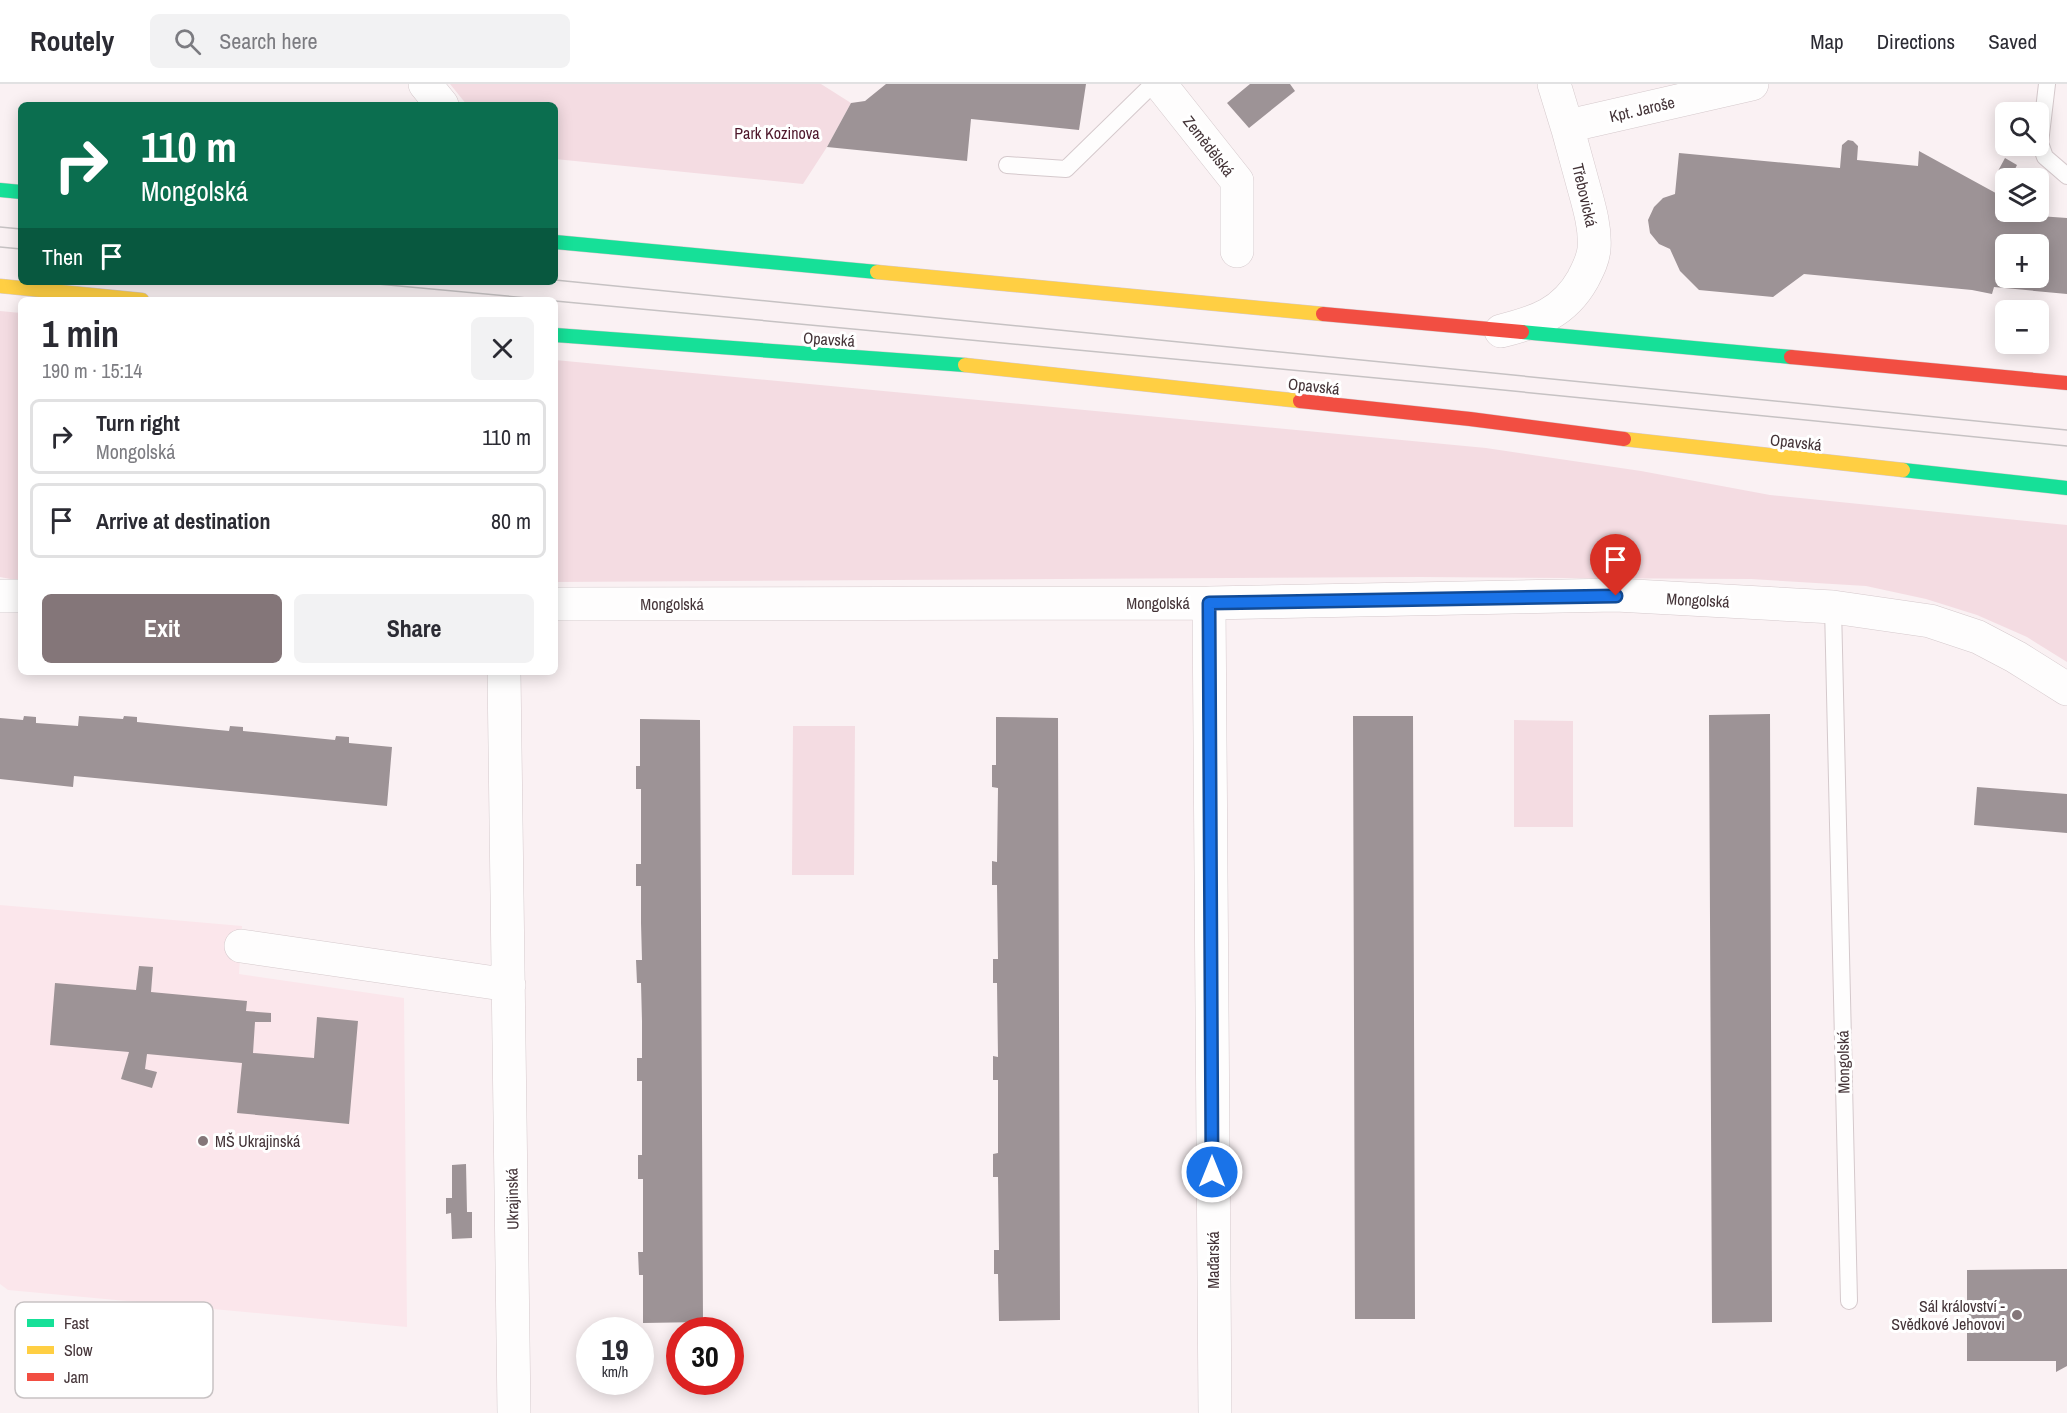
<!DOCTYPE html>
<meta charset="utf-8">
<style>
:root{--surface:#fff;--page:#f2f2f3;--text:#2b2b33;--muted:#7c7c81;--line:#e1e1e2;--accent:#847679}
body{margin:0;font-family:"Archivo Narrow",sans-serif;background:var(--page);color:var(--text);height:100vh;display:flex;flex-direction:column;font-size:22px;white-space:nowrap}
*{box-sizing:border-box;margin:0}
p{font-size:20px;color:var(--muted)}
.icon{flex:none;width:33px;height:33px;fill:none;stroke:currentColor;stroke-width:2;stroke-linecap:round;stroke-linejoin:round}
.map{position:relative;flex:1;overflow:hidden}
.sheet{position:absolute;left:18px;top:213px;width:540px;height:378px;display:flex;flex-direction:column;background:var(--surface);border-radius:9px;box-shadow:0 3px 15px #0003}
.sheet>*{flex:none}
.banner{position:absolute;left:18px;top:18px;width:540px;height:183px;border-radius:9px;box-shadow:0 3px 15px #0003;background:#0b6e4f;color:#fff;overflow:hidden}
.fabs{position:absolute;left:1995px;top:18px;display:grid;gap:12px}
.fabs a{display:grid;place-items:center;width:54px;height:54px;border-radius:9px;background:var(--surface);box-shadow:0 3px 15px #0003;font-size:30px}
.speed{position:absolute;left:576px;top:1233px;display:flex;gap:12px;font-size:30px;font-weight:700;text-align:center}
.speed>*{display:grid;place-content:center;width:78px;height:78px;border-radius:50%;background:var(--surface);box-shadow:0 3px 15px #0003;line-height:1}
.speed small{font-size:15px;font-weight:400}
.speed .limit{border:9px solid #d22;background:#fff;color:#111}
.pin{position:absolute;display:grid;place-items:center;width:51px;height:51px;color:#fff;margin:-62px -26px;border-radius:50% 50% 50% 0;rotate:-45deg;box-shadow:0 0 6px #0007}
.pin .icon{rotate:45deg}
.me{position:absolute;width:66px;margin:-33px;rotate:0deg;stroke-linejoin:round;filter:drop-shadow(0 0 4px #0008)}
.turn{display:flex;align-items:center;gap:21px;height:126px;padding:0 24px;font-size:27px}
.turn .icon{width:78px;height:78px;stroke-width:2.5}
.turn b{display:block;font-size:42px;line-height:51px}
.then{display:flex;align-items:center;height:57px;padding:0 24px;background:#0003;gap:12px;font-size:22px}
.round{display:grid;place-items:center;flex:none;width:63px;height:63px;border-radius:9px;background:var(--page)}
.overview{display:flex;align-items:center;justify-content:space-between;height:102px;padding:0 24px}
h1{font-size:36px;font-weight:700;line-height:45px}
.cta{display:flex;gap:12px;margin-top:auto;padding:12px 24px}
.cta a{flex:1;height:69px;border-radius:9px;background:var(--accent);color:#fff;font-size:24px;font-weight:700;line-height:69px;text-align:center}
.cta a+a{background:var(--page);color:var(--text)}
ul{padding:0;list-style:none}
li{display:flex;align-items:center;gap:18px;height:75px;margin:0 12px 9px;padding:0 12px;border:3px solid var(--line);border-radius:9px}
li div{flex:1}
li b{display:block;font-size:22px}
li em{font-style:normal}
header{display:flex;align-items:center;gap:36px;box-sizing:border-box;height:84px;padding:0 30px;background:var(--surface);border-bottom:2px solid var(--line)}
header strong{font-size:28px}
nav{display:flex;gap:33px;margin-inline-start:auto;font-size:21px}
.search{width:420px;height:54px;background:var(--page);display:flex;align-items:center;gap:15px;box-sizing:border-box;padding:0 21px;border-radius:9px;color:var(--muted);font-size:22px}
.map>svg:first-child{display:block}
.built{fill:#fbe6eb}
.green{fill:#f4dce2}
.building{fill:#9d9396;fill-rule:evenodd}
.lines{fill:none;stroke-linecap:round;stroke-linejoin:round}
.lane-casing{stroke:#d5c9cc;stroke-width:18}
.street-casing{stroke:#d5c9cc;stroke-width:34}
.fast-casing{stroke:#d5c9cc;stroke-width:15}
.slow-casing{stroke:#d5c9cc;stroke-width:15}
.jam-casing{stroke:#d5c9cc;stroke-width:15}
.lane{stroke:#fefdfd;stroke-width:16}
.street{stroke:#fefdfd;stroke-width:33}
.fast{stroke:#16e098;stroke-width:14}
.slow{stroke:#ffcf43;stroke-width:14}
.jam{stroke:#f24e42;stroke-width:14}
.tram{stroke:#c6c2c3;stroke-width:1.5}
.route-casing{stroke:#114b97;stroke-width:15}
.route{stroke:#1a73e8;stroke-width:10}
.poi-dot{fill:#847679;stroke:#fff;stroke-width:2}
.labels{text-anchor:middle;stroke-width:6;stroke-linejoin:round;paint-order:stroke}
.street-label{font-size:16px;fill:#443438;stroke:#fff}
.park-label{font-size:16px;fill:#4e172b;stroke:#fff}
.poi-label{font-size:16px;fill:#443438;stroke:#fff;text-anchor:start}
.key{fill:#fff;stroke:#c7c2c3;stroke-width:1.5}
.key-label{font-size:16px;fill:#443438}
</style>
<header>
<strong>Routely</strong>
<div class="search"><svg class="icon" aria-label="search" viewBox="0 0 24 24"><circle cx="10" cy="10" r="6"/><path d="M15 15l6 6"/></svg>Search here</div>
<nav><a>Map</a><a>Directions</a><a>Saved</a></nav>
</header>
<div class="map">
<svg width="2067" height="1329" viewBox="0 0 2067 1329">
<rect width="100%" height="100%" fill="#faf1f3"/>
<path class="built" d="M0,821l242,21 -3,48 165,24 3,329 -399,-37 -8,-6z"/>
<path class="green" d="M450,0h371l30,19 -24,44 -24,37 -248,-25v-54h-88z
M0,227l21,2v268l-21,-4z
M555,276l931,88 155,23 129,24 297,30v137l-40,-25 -50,-22 -51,-16 -60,-13 -115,-7 -331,-2 -865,5z
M1514,636l59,1v106h-59z
M793,642h62l-1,149h-62z"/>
<path class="building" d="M886,0h200l-7,46 -108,-11 -4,42 -140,-14 24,-44 14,-2z
M1250,0h40l5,7 -46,37 -22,-25z
M1848,56l5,1 5,5 -1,14 61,6 1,-15 84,46 -1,6h4v9h22l-1,3 40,3v76l-73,-7 -2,7 -20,-4 -168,-16 -31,23 -74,-7 -19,-19 -10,-22 -11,-5 -9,-11 -2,-13 6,-13 9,-9 12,-4 4,-41 161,15 2,-23zM2006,160h32v34h-32z
M2005,74l12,7 -6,12 -13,-6z
M1770,630l2,608 -60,1 -3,-608z
M24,632l12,1v6l42,3 1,-10 44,3 1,-3 13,1v5l92,9 1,-5 13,1v4l92,9 1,-4 13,1v6l43,4 -5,59 -313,-30 -1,11 -73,-8v-61l23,2z
M1353,632h60l2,603h-60z
M996,633l62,1 2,602 -61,1 -1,-47h-4v-24h5l-1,-73h-5v-23l5,-1v-73h-5v-24l5,1 -1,-74h-4v-24h5l-1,-74h-5v-24l5,1 1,-74 -6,-1v-22h4z
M640,635l60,1 3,602 -60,1v-48h-4l-1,-23h5v-73h-5v-24h4v-74h-5v-23h5v-37l-1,-38h-4l-1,-23h6l-1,-37v-37h-5v-22h5v-75h-5v-23h4z
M1977,703l90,7v39l-93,-8z
M139,882l14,1 -2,25 96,9 -1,10 25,2v9h-16l-2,31 61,5 3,-41 41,4 -9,103 -112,-11 5,-50 -95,-9 -2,15 12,3 -5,16 -31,-9 8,-27 -79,-7 5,-62 81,7z
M466,1080l1,48h5v26l-20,1 -1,-26 -5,1v-16h6v-33z
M2067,1185v97l-11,6v-11h-89v-91z"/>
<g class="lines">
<defs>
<path id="lane" d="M2047,0l-7,59 5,14 22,19
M1007,81l59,4 87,-85
M1833,523l16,694"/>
<path id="street" d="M425,0l17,21
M1160,0l77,97v70
M1568,42l184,-42
M1501,247c36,-9 63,-18 82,-52 5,-10 10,-19 11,-30 2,-24 -7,-49 -13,-72 -8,-31 -17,-62 -27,-93
M0,512h21
M1209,519l6,810
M555,520l654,-1 407,-8 217,12 97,14 48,16 38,20 51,32
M504,588l10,741
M241,862l268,39"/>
<path id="fast" d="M0,106l21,2
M555,158l322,30
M1522,248l269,25
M555,251l410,30
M1903,386l164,18"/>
<path id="slow" d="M877,188l446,42
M0,202l142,14
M965,281l335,36
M1624,355l279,31"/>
<path id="jam" d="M1323,230l199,18
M1791,273l276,26
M1300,317l170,18 154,20"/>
</defs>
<use href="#lane" class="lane-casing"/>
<use href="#street" class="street-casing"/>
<use href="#fast" class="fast-casing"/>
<use href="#slow" class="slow-casing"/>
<use href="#jam" class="jam-casing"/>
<use href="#lane" class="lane"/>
<use href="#street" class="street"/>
<use href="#fast" class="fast"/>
<use href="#slow" class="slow"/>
<use href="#jam" class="jam"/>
<path class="tram" d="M0,143l21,2
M0,163l21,2
M555,196l1512,150
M356,198l193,18
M555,217l917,86 595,59"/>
</g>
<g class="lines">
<defs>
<path id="route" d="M1212,1088l-3,-569 407,-7"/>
</defs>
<use href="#route" class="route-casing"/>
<use href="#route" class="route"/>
</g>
<g class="poi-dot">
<circle cx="203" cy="1057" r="6"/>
<circle cx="2017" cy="1231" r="6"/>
</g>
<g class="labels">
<g class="street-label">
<text transform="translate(1642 25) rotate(-13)" y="6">Kpt. Jaroše</text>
<text transform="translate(1209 62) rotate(52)" y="6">Zemědělská</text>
<text transform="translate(1585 111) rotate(77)" y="6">Třebovická</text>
<text transform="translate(829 255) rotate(4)" y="6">Opavská</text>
<text transform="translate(1314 302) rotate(6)" y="6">Opavská</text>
<text transform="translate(1796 358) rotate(6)" y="6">Opavská</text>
<text transform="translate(1698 516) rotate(3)" y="6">Mongolská</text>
<text x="1158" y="525">Mongolská</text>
<text x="672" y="526">Mongolská</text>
<text transform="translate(1843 978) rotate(-91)" y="6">Mongolská</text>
<text transform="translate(512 1115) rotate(-91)" y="6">Ukrajinská</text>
<text transform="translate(1213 1176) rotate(-90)" y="6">Maďarská</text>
</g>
<g class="park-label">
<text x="777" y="55">Park Kozinova</text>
</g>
<g class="poi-label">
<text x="215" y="1063">MŠ Ukrajinská</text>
<text x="2005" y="1228" text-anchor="end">Sál království -<tspan x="2005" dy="18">Svědkové Jehovovi</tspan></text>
</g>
</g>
<rect x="15" y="1218" width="198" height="96" rx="9" class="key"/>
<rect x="27" y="1235" width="27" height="8" fill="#16e098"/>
<rect x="27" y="1262" width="27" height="8" fill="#ffcf43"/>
<rect x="27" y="1289" width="27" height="8" fill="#f24e42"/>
<g class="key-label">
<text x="64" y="1245">Fast</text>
<text x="64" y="1272">Slow</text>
<text x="64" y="1299">Jam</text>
</g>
</svg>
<div class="fabs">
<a><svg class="icon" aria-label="search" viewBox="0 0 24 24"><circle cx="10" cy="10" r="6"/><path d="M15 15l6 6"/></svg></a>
<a><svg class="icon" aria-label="layers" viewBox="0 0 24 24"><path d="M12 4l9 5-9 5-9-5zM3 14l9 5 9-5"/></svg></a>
<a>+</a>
<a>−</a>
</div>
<div class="speed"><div>19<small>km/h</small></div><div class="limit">30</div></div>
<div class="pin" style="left:1616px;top:512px;background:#d93025"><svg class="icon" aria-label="arrive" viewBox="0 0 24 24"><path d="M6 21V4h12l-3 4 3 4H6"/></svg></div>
<svg class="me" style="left:1212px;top:1088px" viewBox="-20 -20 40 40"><circle r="17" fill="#1a73e8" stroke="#fff" stroke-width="3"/><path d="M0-11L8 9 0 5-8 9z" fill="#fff"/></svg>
<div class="banner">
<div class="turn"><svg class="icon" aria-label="right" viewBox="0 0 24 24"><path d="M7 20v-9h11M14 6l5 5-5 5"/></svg><div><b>110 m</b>Mongolská</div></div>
<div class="then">Then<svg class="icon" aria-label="arrive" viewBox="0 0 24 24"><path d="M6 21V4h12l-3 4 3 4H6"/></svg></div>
</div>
<section class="sheet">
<div class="overview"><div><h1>1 min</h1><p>190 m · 15:14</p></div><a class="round"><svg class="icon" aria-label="close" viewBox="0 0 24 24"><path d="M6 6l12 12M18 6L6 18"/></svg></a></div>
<ul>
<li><svg class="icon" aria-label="right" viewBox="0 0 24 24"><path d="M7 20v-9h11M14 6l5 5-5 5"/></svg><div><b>Turn right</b><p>Mongolská</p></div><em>110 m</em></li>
<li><svg class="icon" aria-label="arrive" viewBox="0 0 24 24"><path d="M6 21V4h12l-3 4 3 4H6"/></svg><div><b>Arrive at destination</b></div><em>80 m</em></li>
</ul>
<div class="cta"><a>Exit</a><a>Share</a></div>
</section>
</div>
